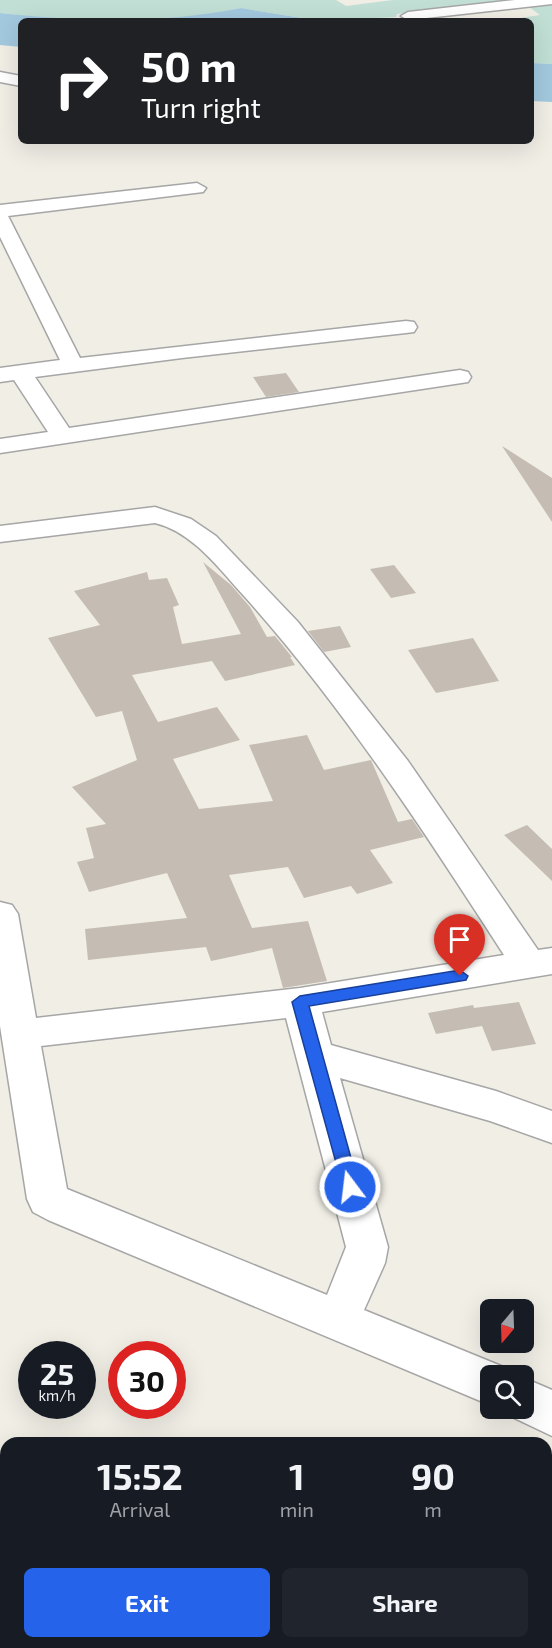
<!DOCTYPE html>
<style>
:root{--surface:#171b24;--page:#20242c;--text:#f1f3f6;--muted:#9ea1a6;--accent:#2563eb}
body{margin:0;font-family:"Exo 2",sans-serif;background:var(--page);color:var(--text);height:100vh;display:flex;flex-direction:column;font-size:22px;white-space:nowrap}
*{box-sizing:border-box;margin:0}
p{font-size:20px;color:var(--muted)}
.icon{flex:none;width:33px;height:33px;fill:none;stroke:currentColor;stroke-width:2;stroke-linecap:round;stroke-linejoin:round}
.map{position:relative;flex:1;overflow:hidden}
.panel{position:absolute;left:0px;top:1437px;width:552px;height:212px;display:flex;flex-direction:column;background:var(--surface);border-radius:18px 18px 0 0;box-shadow:0 6px 24px #0002}
.panel>*{flex:none}
.top-card{position:absolute;left:18px;top:18px;width:516px;height:126px;border-radius:9px;box-shadow:0 6px 24px #0002;background:#202124;color:#fff;overflow:hidden}
.needle{width:39px;rotate:199deg}
.fabs{position:absolute;left:480px;top:1299px;display:grid;gap:12px}
.fabs a{display:grid;place-items:center;width:54px;height:54px;border-radius:9px;background:var(--surface);box-shadow:0 6px 24px #0002;font-size:30px}
.speed{position:absolute;left:18px;top:1341px;display:flex;gap:12px;font-size:30px;font-weight:700;text-align:center}
.speed>*{display:grid;place-content:center;width:78px;height:78px;border-radius:50%;background:var(--surface);box-shadow:0 6px 24px #0002;line-height:1}
.speed small{font-size:15px;font-weight:400}
.speed .limit{border:9px solid #d22;background:#fff;color:#111}
.pin{position:absolute;display:grid;place-items:center;width:51px;height:51px;color:#fff;margin:-62px -26px;border-radius:50% 50% 50% 0;rotate:-45deg;box-shadow:0 0 6px #0007}
.pin .icon{rotate:45deg}
.me{position:absolute;width:66px;margin:-33px;rotate:345deg;stroke-linejoin:round;filter:drop-shadow(0 0 4px #0008)}
.turn{display:flex;align-items:center;gap:21px;height:126px;padding:0 24px;font-size:27px}
.turn .icon{width:78px;height:78px;stroke-width:2.5}
.turn b{display:block;font-size:42px;line-height:51px}
.eta{display:flex;justify-content:space-evenly;align-items:center;height:102px;text-align:center}
.eta b{font-size:36px;font-weight:700;line-height:42px}
.button{display:flex;gap:12px;margin-top:auto;padding:12px 24px}
.button a{flex:1;height:69px;border-radius:9px;background:var(--accent);color:#fff;font-size:24px;font-weight:700;line-height:69px;text-align:center}
.button a+a{background:var(--page);color:var(--text)}
.map>svg:first-child{display:block}
.wetland{fill:#c1dfd5}
.water{fill:#a3c9df}
.building{fill:#c5bdb4}
.lines{fill:none;stroke-linecap:round;stroke-linejoin:round}
.minor-casing{stroke:#a6a6a6;stroke-width:3}
.minor{fill:#fff;fill-rule:evenodd}
.route{fill:#2563eb;stroke:#184099;stroke-width:1.5}
</style>
<div class="map">
<svg width="552" height="1648" viewBox="0 0 552 1648">
<rect width="100%" height="100%" fill="#f0eee5"/>
<path class="wetland" d="M0,0h336l10,6 47,-6h142l-138,14 -1,3 -76,4 -79,-13 -51,10 -117,3 -73,-8z
M552,5v59l-21,-1v-42l-17,-2 26,-4 -11,-8z"/>
<path class="water" d="M241,8l79,13h-299v26l-21,-2v-32c83,9 159,11 241,-5z
M531,63l21,1v38l-21,-1z"/>
<path class="building" d="M286,373l13,19 -33,5 -13,-20z
M502,446l50,32v44z
M203,562l28,23 19,22 17,30 8,-1 17,21h-2l5,8 -70,16 -13,-20 -80,14 26,47 59,-15 23,33 -67,19 26,50 74,-8 -24,-56 58,-10 17,35 47,-10 27,62 14,-3 12,18 -54,13 23,33 -36,11 -6,-8 -47,12 -16,-31 -59,8 23,53 56,-7 19,60 -44,7 -11,-40 -61,13 -5,-14 -118,13 -3,-31 102,-11 -20,-45 -78,19 -12,-30 17,-4 -8,-30 20,-4 -34,-37 65,-27 -15,-49 -26,6 -48,-79 52,-13 -26,-34 73,-19 2,8 18,-2 12,27 -6,2 9,37 59,-10z
M394,565l22,28 -25,5 -21,-29z
M340,626l11,21 -27,5 -16,-21z
M473,638l26,43 -63,12 -28,-43z
M527,825l25,24v32l-48,-46z
M519,1002l17,42 -44,7 -10,-25 -46,8 -8,-21 45,-8 1,3z"/>
<g class="lines">
<defs>
<path id="minor" d="M515,0h37v4l-144,16 -7,-4 7,-4z
M0,72l21,4v10l-21,-4z
M197,183l9,5 -3,4 -195,24 72,142 326,-37 8,1 3,5 -3,5 -8,1 -224,25 -147,19 34,51 391,-58 8,2 3,5 -3,5 -468,71v-14l48,-7 -34,-52 -14,2v-14l60,-8 -60,-123v-32z
M155,507l36,12 25,17 82,86 110,139 130,189 14,-2v26l-230,38 9,33 165,46 56,20v32l-62,-22 -150,-43 48,169 -3,16 -21,47 142,58 4,8h-20v29l-442,-185 -15,-8 -6,-13 -27,-173v-124l12,3 6,9 18,104 264,-30 204,-33c-80,-124 -160,-247 -259,-358 -25,-27 -52,-65 -90,-74l-155,19v-16zM286,1018l60,229 -19,48 -260,-106 -26,-143z
M524,1378l28,12v46l-44,-21 -3,-7h19z"/>
</defs>
<use href="#minor" class="minor-casing"/>
<use href="#minor" class="minor"/>
</g>
<path class="route" d="M460,970l8,6 -2,4 -157,26 50,181 -3,5 -6,2 -6,-2 -52,-190 8,-6z"/>
</svg>
<div class="fabs">
<a><svg class="needle" viewBox="-14 -14 28 28"><path d="M0-13l5 13h-10z" fill="#e53935"/><path d="M0 13l5-13h-10z" fill="#9ea1a6"/></svg></a>
<a><svg class="icon" aria-label="search" viewBox="0 0 24 24"><circle cx="10" cy="10" r="6"/><path d="M15 15l6 6"/></svg></a>
</div>
<div class="speed"><div>25<small>km/h</small></div><div class="limit">30</div></div>
<div class="pin" style="left:460px;top:976px;background:#d93025"><svg class="icon" aria-label="arrive" viewBox="0 0 24 24"><path d="M6 21V4h12l-3 4 3 4H6"/></svg></div>
<svg class="me" style="left:350px;top:1187px" viewBox="-20 -20 40 40"><circle r="17" fill="#2563eb" stroke="#fff" stroke-width="3"/><path d="M0-11L8 9 0 5-8 9z" fill="#fff"/></svg>
<div class="top-card">
<div class="turn"><svg class="icon" aria-label="right" viewBox="0 0 24 24"><path d="M7 20v-9h11M14 6l5 5-5 5"/></svg><div><b>50 m</b>Turn right</div></div>
</div>
<section class="panel">
<div class="eta">
<div><b>15:52</b><p>Arrival</p></div>
<div><b>1</b><p>min</p></div>
<div><b>90</b><p>m</p></div>
</div>
<div class="button"><a>Exit</a><a>Share</a></div>
</section>
</div>
